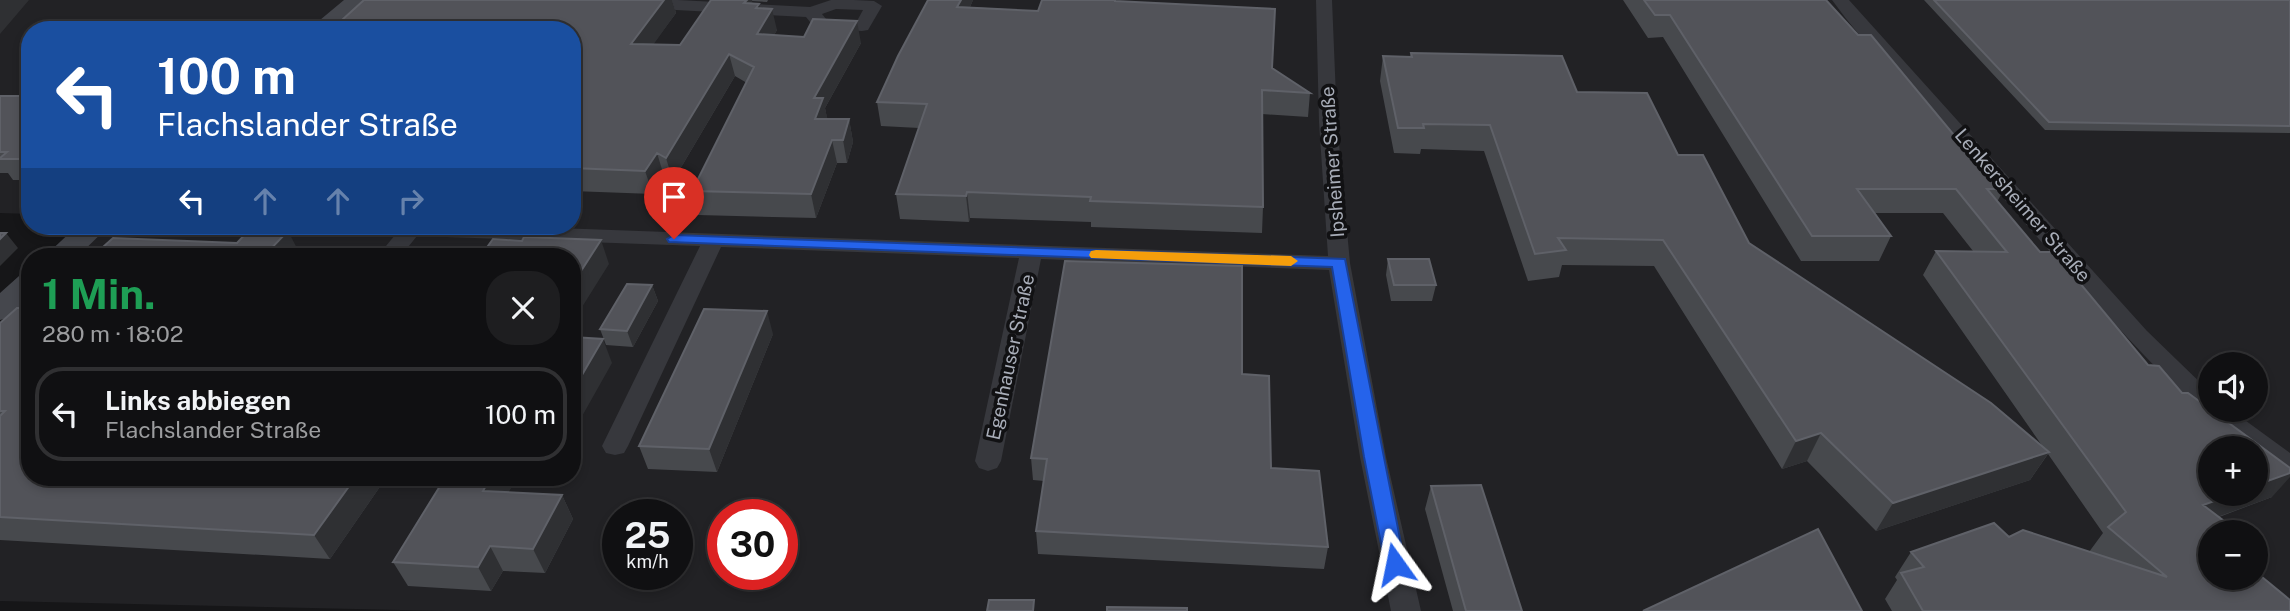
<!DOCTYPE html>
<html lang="de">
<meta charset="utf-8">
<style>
:root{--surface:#101012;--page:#1e1e20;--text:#f1f3f6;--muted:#9c9d9f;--line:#303032}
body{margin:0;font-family:"Public Sans",sans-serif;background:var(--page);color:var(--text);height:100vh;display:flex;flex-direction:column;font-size:26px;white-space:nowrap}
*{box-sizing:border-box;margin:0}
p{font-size:23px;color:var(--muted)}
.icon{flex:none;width:38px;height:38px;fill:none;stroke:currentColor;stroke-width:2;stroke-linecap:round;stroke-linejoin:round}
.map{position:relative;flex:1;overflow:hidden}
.details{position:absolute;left:21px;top:248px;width:560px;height:238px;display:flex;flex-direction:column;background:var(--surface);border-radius:28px;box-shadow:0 4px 10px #0003,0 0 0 2px var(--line)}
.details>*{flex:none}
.top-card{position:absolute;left:21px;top:21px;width:560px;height:214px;border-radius:28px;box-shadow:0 4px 10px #0003,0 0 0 2px var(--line);background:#1a4fa0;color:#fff;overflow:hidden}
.buttons{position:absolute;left:2198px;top:352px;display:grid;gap:14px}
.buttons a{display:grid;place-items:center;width:70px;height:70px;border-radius:50%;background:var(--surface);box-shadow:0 4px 10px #0003,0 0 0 2px var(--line);font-size:35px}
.speed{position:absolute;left:602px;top:499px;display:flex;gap:14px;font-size:35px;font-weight:700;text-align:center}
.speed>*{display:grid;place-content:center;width:91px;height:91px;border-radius:50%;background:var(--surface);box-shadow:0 4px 10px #0003,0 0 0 2px var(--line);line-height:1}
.speed small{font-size:18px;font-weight:400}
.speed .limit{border:10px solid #d22;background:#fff;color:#111}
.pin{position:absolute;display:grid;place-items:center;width:60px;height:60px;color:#fff;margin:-72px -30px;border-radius:50% 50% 50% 0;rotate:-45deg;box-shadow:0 0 7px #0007}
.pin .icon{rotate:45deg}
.me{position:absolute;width:77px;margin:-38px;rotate:348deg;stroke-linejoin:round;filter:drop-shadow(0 0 5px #0008)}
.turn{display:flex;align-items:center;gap:24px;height:147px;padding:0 21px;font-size:32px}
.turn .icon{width:91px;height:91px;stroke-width:2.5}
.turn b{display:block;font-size:49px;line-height:60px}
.lanes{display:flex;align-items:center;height:66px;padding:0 21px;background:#0003;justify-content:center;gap:35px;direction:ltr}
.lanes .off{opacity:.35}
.round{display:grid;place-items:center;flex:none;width:74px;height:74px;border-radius:28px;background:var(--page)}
.headline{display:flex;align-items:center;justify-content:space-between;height:119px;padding:0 21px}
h1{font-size:42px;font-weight:700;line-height:52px;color:#1e9e55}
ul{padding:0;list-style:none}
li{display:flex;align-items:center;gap:21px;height:94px;margin:0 14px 10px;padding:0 7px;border:4px solid var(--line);border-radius:28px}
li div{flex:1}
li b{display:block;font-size:26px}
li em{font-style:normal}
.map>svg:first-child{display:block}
.built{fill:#222225;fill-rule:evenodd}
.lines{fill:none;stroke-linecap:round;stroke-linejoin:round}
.street{fill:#37383d;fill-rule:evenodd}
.secondary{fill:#45474d;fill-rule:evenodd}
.wall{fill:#47494d}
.shaded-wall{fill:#2f3033}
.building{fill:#525359;stroke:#5f6168;stroke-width:2}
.route{fill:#2563eb;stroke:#184099;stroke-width:2}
.slow{fill:#f59e0b}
.labels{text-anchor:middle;stroke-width:7;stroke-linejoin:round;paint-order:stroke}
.street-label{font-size:19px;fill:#a8adb8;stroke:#111113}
</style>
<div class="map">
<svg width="2290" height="611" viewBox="0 0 2290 611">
<rect width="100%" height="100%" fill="#161618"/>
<path class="built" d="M0,0h2290v611h-1845l-445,-10v-278l30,-28v183h542v-221h-501l34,-31h467v-196h-542v184l-30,-1zM2210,364h46v46h-46zM2210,448h46v46h-46zM618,514h59v60h-59zM723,514h59v60h-59zM2210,532h46v46h-46z"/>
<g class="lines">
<path class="street" d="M575,0h103l132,7 21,-7h23l20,1 8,5 -14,24 -6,1 -47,-3 -9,-11 -223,-12zM836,9l27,1 -6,11 -31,-2 -4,-5z
M1316,0h16l5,122 13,141 36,194 35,154h-30l-31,-154 -31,-187 -288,-11 -40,202 -4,7 -9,3 -9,-3 -4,-7 44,-203 -298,-11 -93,199 -4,7 -9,2 -9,-2 -4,-7 98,-200 -283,-10 -17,21h-23l18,-22 -68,-3 -7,-1 -4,-5h182l830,30 -9,-134z
M1832,0h17l298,331 63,61v18h21l59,43v24l-9,-3 -25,-19v-7c-45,0 -267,-268 -309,-316 -38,-43 -81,-85 -115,-132z"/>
<path class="secondary" d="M344,0h25l-34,30h-27z
M77,226h32l-32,31h-33z
M30,273v27l-19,17 -11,3v-27l19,-17z"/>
</g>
<path class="wall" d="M364,0h308l4,13 -23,31 27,1 31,-45h57l-1,2 -15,-1v3l8,4 17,22 -3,5 87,8 -36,65 2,11h22l4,23 -6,21h-10l-21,55 -118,-3 -6,-24 55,-108 -12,-7 -62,105 -9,-5 -11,18 -81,-3v-161h-241z
M928,0h45l-3,7 68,4 83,-9 151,66 38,25 -2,24 -46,-3 1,93 -1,26 -171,-6v-5l-121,-4 -1,4 -69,-3 -4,-25 23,-66 -38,-2 -4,-24z
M1623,0h203l178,189 -7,13 43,50 108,113 34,28 90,104 -53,20 -9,15v46l80,33h-398l-7,-12 12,-19 -2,-3 16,-25 98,-15 80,15 14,-19 -55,-79 -18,26 -154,51 -69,-70 -25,8 -128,-203 -92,-1 -3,12 -31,4 -44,-130 -63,-2 -1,5 -26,-1 -14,-72 3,-25 27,1 1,-4 166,39 101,63 71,88 294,204 -120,-172 13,-24h37l-30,-38h-68l16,23 -12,25h-78l-138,-224 -15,1z
M1924,0h366v133l-245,-3z
M0,96h30v84h-17l-5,-7h-8z
M1388,259l48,26 -4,16h-41l-5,-26z
M652,285l6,16 -25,46 -27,-2 -6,-16z
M0,323l30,155h356l-56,81 -330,-19z
M773,334l-56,138 -69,-3 -9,-23z
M1242,374l29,94 57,79 -4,22 -286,-15 -2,-23 8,-50 -11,-1 -2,-22z
M445,478h72l-9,14 54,3 11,24 -28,54 -42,-2 -12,20 -83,-5 -15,-24z
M1431,486l91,125h-69l-28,-102z"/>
<path class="shaded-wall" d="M0,0h29l-29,34z
M664,0h8l4,13 -38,53 -7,-22z
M747,0h5l3,17 -11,-14z
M961,0h12l-13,30 -3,-23z
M759,4l5,19 8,-14 5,21 -15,26 -5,-22 -1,-26z
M857,21l4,22 -36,65 3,13 -13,-2 -1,-21z
M729,54l6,22 -62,105 -7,-23z
M849,119l4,23 -6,21 -4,-23z
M832,140l5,23 -21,55 -5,-24z
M657,153l7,23 -11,18 -8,-23z
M967,192l3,26 -1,4 -3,-26z
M288,231l12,23 -3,3h-34z
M6,233l12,15 -18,18v-27z
M601,240l8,24 -37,59v-38z
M652,285l6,16 -25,46 -6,-16z
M767,311l6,23 -56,138 -8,-23z
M603,339l9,24 -40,71v-42z
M1821,433l-14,28 -25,8 14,-28z
M2049,452l-19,28 -154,51 17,-28z
M2290,473v4l-18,20 -90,33 21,-25 31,-11h22v-9z
M355,478h31l-56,81 -16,-24z
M490,478h27l-22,37 -12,-24z
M562,495l11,24 -28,54 -12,-24z
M2228,524l-7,8h-11v12l-4,-12z
M490,546l13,25 -12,20 -13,-24z"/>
<path class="building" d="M364,0h300l-33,44 49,1 31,-45h36l-3,3 15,1 -3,4 16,1 -15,25 47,3 9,-18 44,2 -43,77h9l-8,21h34l-6,21h-11l-21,54 -119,-3 62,-124 -25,-13 -63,104 -9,-5 -12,18 -73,-3v-138h-131l-54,-2 -2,2h-54z
M928,0h33l-4,7 81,4 4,-11h73v1l160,8 -3,59 38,25 -48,-3 1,117 -173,-6 1,-4 -124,-5 -1,4 -70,-2 31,-90 -50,-2 21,-46z
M1644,0h182l32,35h13l92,111h3l38,43h-17l53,63h14l94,113 11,1 23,27h6l102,75v5l-34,12v-37h-46v46h24l-31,11 25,19 -22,8 4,4v42h46v-6l34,28v11h-367l-22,-38 23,-6 -13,-15 83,-29 15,14 14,-7 144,47 -59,-50 18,-15 -190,-261 71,1 -51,-63h-99l34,47h-79l-142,-221h-15z
M1934,0h356v126l-241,-4z
M210,28l-2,2h-61z
M1411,53l151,3 15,36 70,1 31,62h25l46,88 242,160 58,49 -156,51 -72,-70 -25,8 -133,-201 -105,-2 8,12 -31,4 -45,-129 -67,-1 1,4h-26l-15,-72 29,1z
M0,96h30v63h-30v-1l7,-6h-7z
M250,229l38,2 -25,26h-171l21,-19 124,5z
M0,233h6l-6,6z
M524,237l77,3 -29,45v-28h-92l13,-18 29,2z
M1388,259h41l7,26h-42z
M1065,261l177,5v108l27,2 2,92 48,3 9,76 -292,-16 11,-72 -16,-1z
M627,284l25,1 -25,46 -27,-2z
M17,308h13v170h325l-41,57 -314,-18v-101l5,-5h-5v-88z
M704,309l63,2 -58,138 -70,-3z
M572,337l31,2 -31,53z
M445,478h45l-7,13 79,4 -29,54 -43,-3 -12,21 -85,-5z
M1481,485l41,126h-56l-35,-125z
M1818,529l44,82h-219z
M989,600h45l-1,11h-46z
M1107,607l80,1v3h-80z"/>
<path class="route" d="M674,235l671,24 60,305 -3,5 -7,3 -7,-3 -3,-5 -21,-107 -32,-190 -663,-25 -2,-3z"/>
<path class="slow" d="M1096,250l195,6 7,5 -7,5 -200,-8 -2,-3 2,-4z"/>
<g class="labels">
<g class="street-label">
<text transform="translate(1332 162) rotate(-94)" y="7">Ipsheimer Straße</text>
<text transform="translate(2023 205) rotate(49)" y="7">Lenkersheimer Straße</text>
<text transform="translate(1010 357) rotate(-78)" y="7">Egenhauser Straße</text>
</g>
</g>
</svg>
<div class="buttons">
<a><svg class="icon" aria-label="sound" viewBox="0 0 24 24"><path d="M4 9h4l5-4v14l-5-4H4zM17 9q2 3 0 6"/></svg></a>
<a>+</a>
<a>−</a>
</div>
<div class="speed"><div>25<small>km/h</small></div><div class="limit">30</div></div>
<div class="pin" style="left:674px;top:239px;background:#d93025"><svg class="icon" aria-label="arrive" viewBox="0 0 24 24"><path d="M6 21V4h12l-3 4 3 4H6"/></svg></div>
<svg class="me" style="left:1395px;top:564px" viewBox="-20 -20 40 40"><path d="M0-17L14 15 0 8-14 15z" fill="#2563eb" stroke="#fff" stroke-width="4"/></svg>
<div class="top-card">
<div class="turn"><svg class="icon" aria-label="left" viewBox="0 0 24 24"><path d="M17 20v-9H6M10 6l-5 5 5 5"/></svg><div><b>100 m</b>Flachslander Straße</div></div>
<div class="lanes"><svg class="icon" aria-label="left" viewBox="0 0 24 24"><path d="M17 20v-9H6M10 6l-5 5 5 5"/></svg><svg class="icon off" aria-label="ahead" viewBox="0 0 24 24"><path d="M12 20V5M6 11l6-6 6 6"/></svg><svg class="icon off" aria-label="ahead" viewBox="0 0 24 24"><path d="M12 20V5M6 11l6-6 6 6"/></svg><svg class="icon off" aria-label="right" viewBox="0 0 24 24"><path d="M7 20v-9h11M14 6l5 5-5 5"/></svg></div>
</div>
<section class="details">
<div class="headline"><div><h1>1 Min.</h1><p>280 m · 18:02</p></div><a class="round"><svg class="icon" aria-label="close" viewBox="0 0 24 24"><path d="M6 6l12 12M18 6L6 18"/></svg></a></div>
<ul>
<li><svg class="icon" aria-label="left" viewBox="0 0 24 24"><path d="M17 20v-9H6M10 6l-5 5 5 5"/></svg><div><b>Links abbiegen</b><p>Flachslander Straße</p></div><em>100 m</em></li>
</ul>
</section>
</div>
